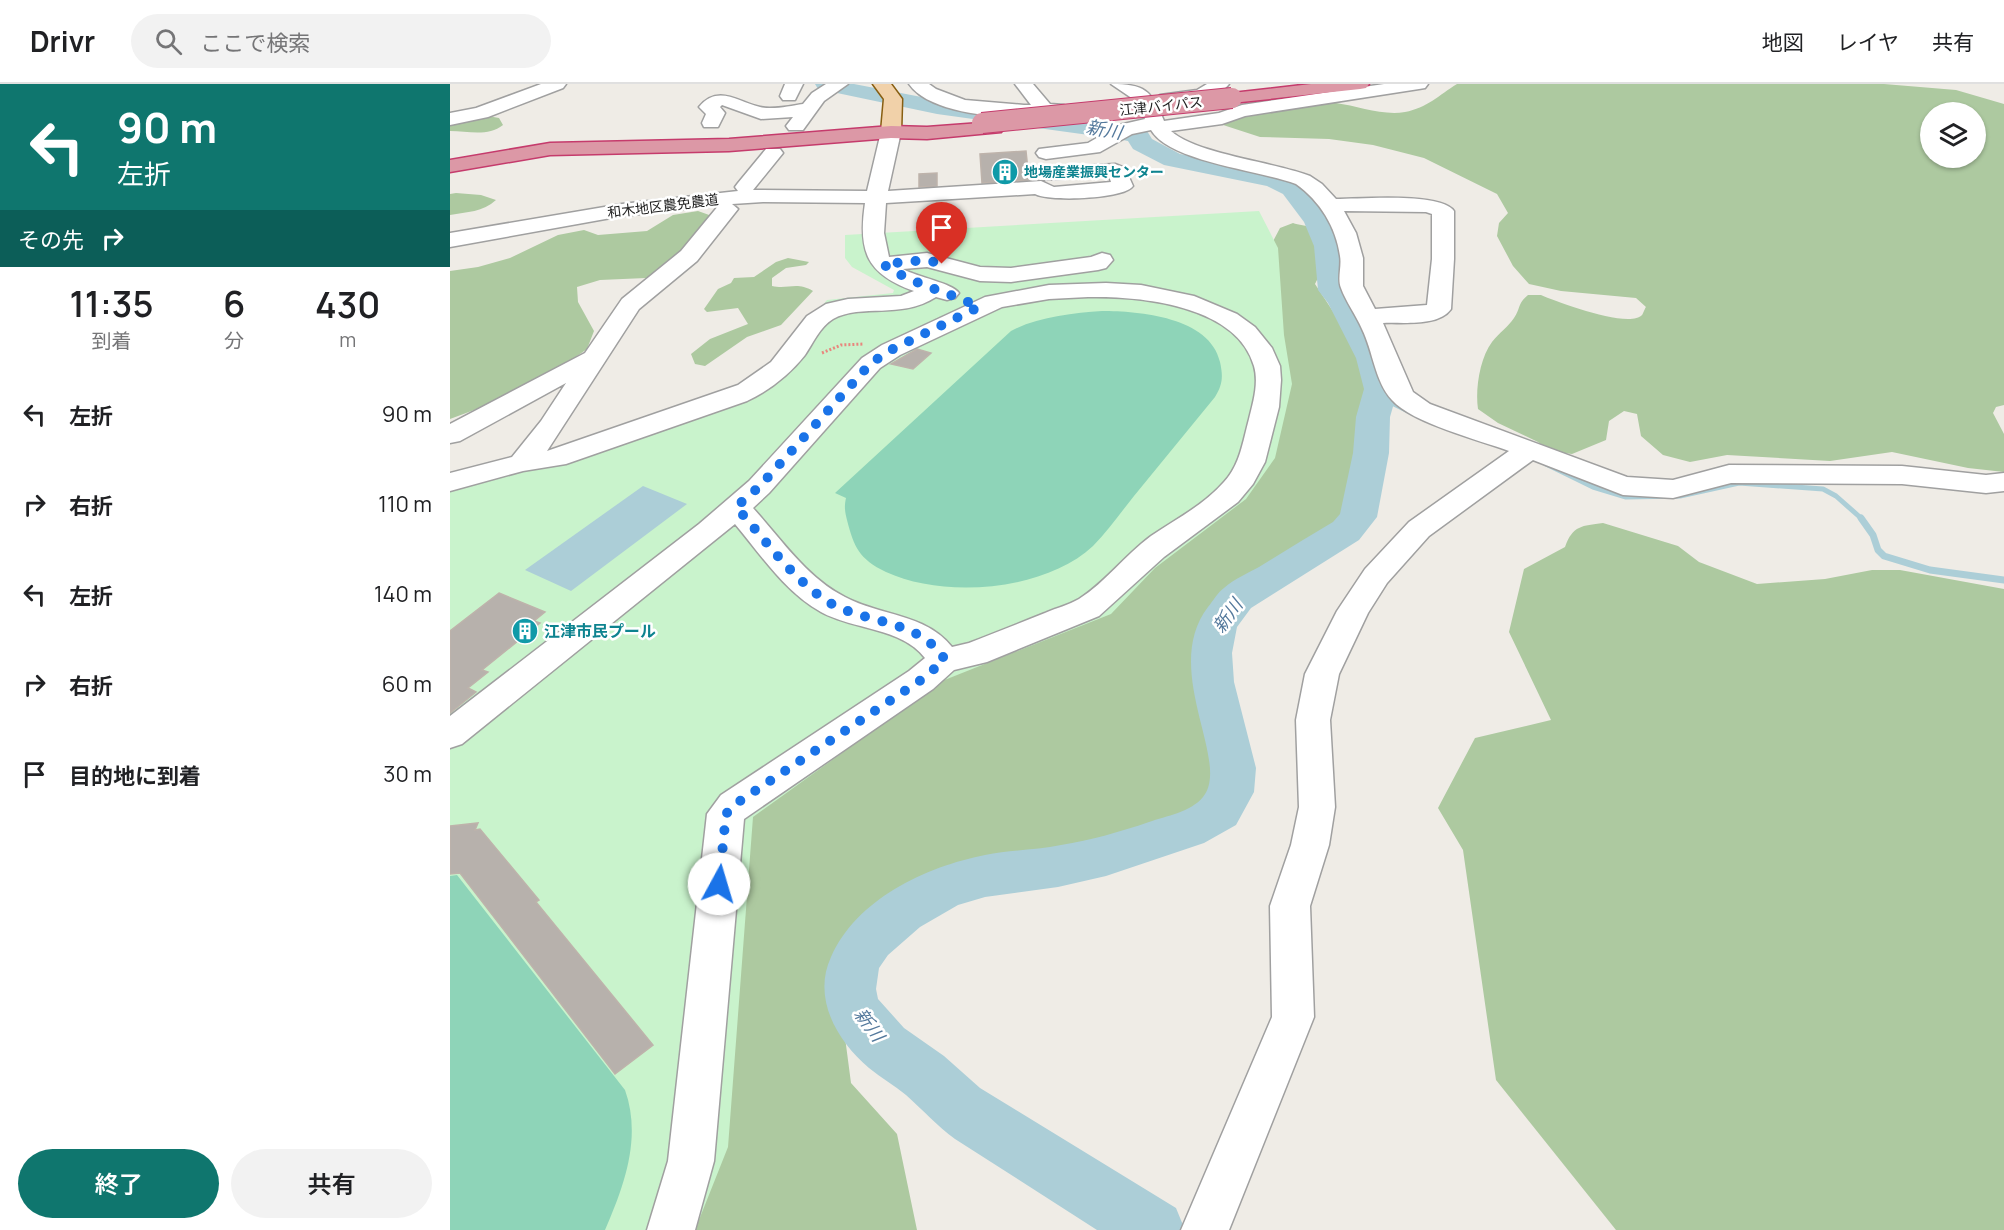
<!DOCTYPE html>
<html lang="ja">
<meta charset="utf-8">
<style>
:root{--surface:#fff;--page:#f2f2f2;--text:#202124;--muted:#757577;--line:#e0e0e0;--accent:#0f766e}
body{margin:0;font-family:Manrope,"Noto Sans JP",sans-serif;background:var(--page);color:var(--text);height:100vh;display:flex;flex-direction:column;font-size:22px;white-space:nowrap}
*{box-sizing:border-box;margin:0}
p{font-size:20px;color:var(--muted)}
.icon{flex:none;width:33px;height:33px;fill:none;stroke:currentColor;stroke-width:2;stroke-linecap:round;stroke-linejoin:round}
.map{position:relative;flex:1;overflow:hidden}
.panel{display:flex;flex-direction:column;background:var(--surface);width:450px}
.panel>*{flex:none}
.hud{background:#0f766e;color:#fff;overflow:hidden}
.controls{position:absolute;left:1470px;top:18px;display:grid;gap:12px}
.controls a{display:grid;place-items:center;width:66px;height:66px;border-radius:50%;background:var(--surface);box-shadow:0 2px 4px #0004;font-size:30px}
.pin{position:absolute;display:grid;place-items:center;width:51px;height:51px;color:#fff;margin:-62px -26px;border-radius:50% 50% 50% 0;rotate:-45deg;box-shadow:0 0 6px #0007}
.pin .icon{rotate:45deg}
.me{position:absolute;width:66px;margin:-33px;rotate:6deg;stroke-linejoin:round;filter:drop-shadow(0 0 4px #0008)}
.turn{display:flex;align-items:center;gap:21px;height:126px;padding:0 18px;font-size:27px}
.turn .icon{width:78px;height:78px;stroke-width:2.5}
.turn b{display:block;font-size:42px;line-height:51px}
.then{display:flex;align-items:center;height:57px;padding:0 18px;background:#0003;gap:12px;font-size:22px}
.eta{display:flex;justify-content:space-evenly;align-items:center;height:102px;text-align:center}
.eta b{font-size:36px;font-weight:600;line-height:42px}
.cta{display:flex;gap:12px;margin-top:auto;padding:12px 18px}
.cta a{flex:1;height:69px;border-radius:36px;background:var(--accent);color:#fff;font-size:24px;font-weight:600;line-height:69px;text-align:center}
.cta a+a{background:var(--page);color:var(--text)}
ul{padding:0;list-style:none}
li{display:flex;align-items:center;gap:18px;height:90px;padding:0 18px}
li div{flex:1}
li b{display:block;font-size:22px}
li em{font-style:normal}
header{display:flex;align-items:center;gap:36px;box-sizing:border-box;height:84px;padding:0 30px;background:var(--surface);border-bottom:2px solid var(--line)}
header strong{font-size:28px}
nav{display:flex;gap:33px;margin-inline-start:auto;font-size:21px}
.search{width:420px;height:54px;background:var(--page);display:flex;align-items:center;gap:15px;box-sizing:border-box;padding:0 21px;border-radius:33px;color:var(--muted);font-size:22px}
main{display:flex;flex:1;min-height:0}
.map>svg:first-child{display:block}
.forest{fill:#adc9a0;fill-rule:evenodd}
.park{fill:#c9f3cc}
.pitch{fill:#8ed4b8}
.water{fill:#acced7}
.lines{fill:none;stroke-linecap:round;stroke-linejoin:round}
.stream-far1{stroke:#acced7;stroke-width:5}
.stream{stroke:#acced7;stroke-width:7}
.river{fill:#acced7;fill-rule:evenodd}
.building{fill:#b7b1ac;stroke:#beb3ab;stroke-width:1.5}
.minor-casing{stroke:#a0a0a0;stroke-width:3}
.major-casing{stroke:#885f12;stroke-width:3}
.highway-casing{stroke:#c53b6c;stroke-width:3}
.path{stroke:#e9867d;stroke-width:3;stroke-dasharray:2 2;stroke-linecap:butt}
.minor{fill:#fff;fill-rule:evenodd}
.major{fill:#f1d1a9;fill-rule:evenodd}
.highway{fill:#dc98a6;fill-rule:evenodd}
.highway-bridge-casing{stroke:#c53b6c;stroke-width:22;stroke-linecap:butt}
.highway-bridge{stroke:#dc98a6;stroke-width:20}
.route{stroke:#1a73e8;stroke-width:10;stroke-dasharray:0 18}
.labels{text-anchor:middle;stroke-width:5;stroke-linejoin:round;paint-order:stroke}
.far-street-label{font-size:14px;fill:#1f1f1f;stroke:#fff}
.far-culture-label{font-size:14px;font-weight:bold;fill:#0d838f;stroke:#fff;text-anchor:start}
.culture-label{font-size:16px;font-weight:bold;fill:#0d838f;stroke:#fff;text-anchor:start}
.water-label{font-size:18px;font-style:italic;fill:#54799c;stroke:#fff}
</style>
<header>
<strong>Drivr</strong>
<div class="search"><svg class="icon" aria-label="search" viewBox="0 0 24 24"><circle cx="10" cy="10" r="6"/><path d="M15 15l6 6"/></svg>ここで検索</div>
<nav><a>地図</a><a>レイヤ</a><a>共有</a></nav>
</header>
<main>
<section class="panel">
<div class="hud">
<div class="turn"><svg class="icon" aria-label="left" viewBox="0 0 24 24"><path d="M17 20v-9H6M10 6l-5 5 5 5"/></svg><div><b>90 m</b>左折</div></div>
<div class="then">その先<svg class="icon" aria-label="right" viewBox="0 0 24 24"><path d="M7 20v-9h11M14 6l5 5-5 5"/></svg></div>
</div>
<div class="eta">
<div><b>11:35</b><p>到着</p></div>
<div><b>6</b><p>分</p></div>
<div><b>430</b><p>m</p></div>
</div>
<ul>
<li><svg class="icon" aria-label="left" viewBox="0 0 24 24"><path d="M17 20v-9H6M10 6l-5 5 5 5"/></svg><div><b>左折</b></div><em>90 m</em></li>
<li><svg class="icon" aria-label="right" viewBox="0 0 24 24"><path d="M7 20v-9h11M14 6l5 5-5 5"/></svg><div><b>右折</b></div><em>110 m</em></li>
<li><svg class="icon" aria-label="left" viewBox="0 0 24 24"><path d="M17 20v-9H6M10 6l-5 5 5 5"/></svg><div><b>左折</b></div><em>140 m</em></li>
<li><svg class="icon" aria-label="right" viewBox="0 0 24 24"><path d="M7 20v-9h11M14 6l5 5-5 5"/></svg><div><b>右折</b></div><em>60 m</em></li>
<li><svg class="icon" aria-label="arrive" viewBox="0 0 24 24"><path d="M6 21V4h12l-3 4 3 4H6"/></svg><div><b>目的地に到着</b></div><em>30 m</em></li>
</ul>
<div class="cta"><a>終了</a><a>共有</a></div>
</section>
<div class="map">
<svg width="1554" height="1146" viewBox="0 0 1554 1146">
<rect width="100%" height="100%" fill="#efece6"/>
<path class="forest" d="M1007,0h427l72,6 48,14v301l-8,2 -3,6 11,21v38l-36,-4 -76,-16 -62,9 -103,-6 -37,7 -27,-7 -22,-19 -4,-22 -13,-3 -15,10 -3,19 -34,14 -23,-3 -11,-9 -40,-19 -20,-14c-3,-20 2,-51 14,-67 7,-9 16,-15 22,-24 7,-10 3,-14 14,-23h13c16,7 88,34 101,20 1,-1 3,-7 4,-8l-10,-9 -75,-7 -32,-7 -16,-18 -16,-30 2,-13 9,-10 -11,-19 -73,-36 -51,-13 -44,-6 -69,-2 -43,-14c20,-9 97,-23 119,-20 22,3 47,13 69,9 22,-4 34,-17 52,-28zM1480,28h46v46h-46z
M38,32l11,2 4,7c-15,12 -35,6 -53,6v-11z
M6,109l25,2 15,5c-13,12 -29,12 -46,15v-21z
M248,127l14,5 -44,50 -22,12 -46,2 -23,7 1,15 16,29 -7,18 -17,12 -69,39 -51,19v-148l28,-4 32,-9 48,-23 26,-5 14,5 49,-4 26,-16z
M843,139c5,2 14,2 19,5 16,13 12,41 3,56l44,67 13,30 -20,127 -13,21 -75,43 -41,27 -21,28 -7,28 2,26 29,83 -9,33 -19,15 -38,15 -128,30 -63,4 -55,22 -44,28 -25,34 -7,39 13,99 46,51 20,96h-234l35,-398 552,-585 10,-19z
M338,174l21,4 -3,3 -20,3 -14,10v8c16,4 24,-5 41,5l-32,34 -34,12 -42,29 -10,-2 -4,-10 19,-15 38,-15 -10,-16 -31,4 -3,-3 14,-20 13,-6 3,-5 20,-1 22,-15z
M1153,439l75,23 21,16 58,22 68,-5 47,-9h28l104,19v641h-388l-120,-150 -33,-230 -25,-42 37,-70 76,-18 -42,-88 15,-63 41,-22c8,-22 17,-21 38,-24z"/>
<path class="park" d="M809,127l19,37 6,87 8,49 -17,74 -29,41 -91,69 -44,46 -169,67 -189,136 -25,330 -33,83h-245v-738l107,-31 204,-83 66,-78 66,-7 1,-3 -42,-23 -7,-9v-23z"/>
<path class="pitch" d="M652,227c37,0 108,6 118,51 3,14 3,22 -5,35 -27,33 -54,66 -81,99 -13,16 -26,35 -41,50 -48,45 -149,53 -207,26 -27,-13 -32,-25 -39,-52 -2,-8 -3,-13 -1,-22l-11,-5 176,-162c26,-14 62,-18 91,-20z
M7,791l168,215c17,48 -1,96 -20,140h-155v-354z"/>
<path class="water" d="M193,402l44,18 -116,87 -46,-21z"/>
<g class="lines">
<path class="stream-far1" d="M931,305l5,11 24,12
M1096,380l47,23 33,10 54,-1 59,-13 84,6 13,7 26,23"/>
<path class="stream" d="M1411,434l12,17 5,15 6,6 46,14 74,10"/>
<path class="river" d="M365,0h39l83,16 140,17 70,14 5,8 28,15 94,18 27,10 30,39 11,25 6,43 9,12 31,57 10,31 -8,28 -1,36 -12,64 -18,23 -108,68 -14,19 -5,26 2,29 22,86 -2,24 -18,33 -32,18 -98,33 -48,11 -73,10 -27,8 -38,22 -32,28 -9,13 -3,21 2,10 26,29 40,28 36,32 196,120 9,22h-88l-142,-91c-18,-13 -32,-29 -49,-44 -12,-10 -25,-17 -37,-27 -32,-27 -57,-70 -38,-111 26,-58 94,-90 154,-102 25,-5 51,-5 76,-10 30,-5 59,-13 88,-23 17,-6 42,-10 54,-25 29,-35 -43,-127 5,-190 5,-6 10,-15 16,-19 10,-9 24,-15 35,-21 24,-15 49,-30 74,-45l7,-8 13,-61 3,-36 8,-28 -8,-31 -28,-55 -10,-13 -4,-44 -10,-24 -21,-28 -16,-8 -103,-21 -31,-16 -5,-8 -10,-2 -181,-25 -119,-25z"/>
</g>
<path class="building" d="M576,67l3,29 -47,3 -2,-29z
M487,89v13l-18,1v-13z
M467,265l14,4 -18,16 -22,-5z
M49,509l46,19 -11,9 6,2 -58,47 6,2 -20,16 8,4 -26,21v-82z
M28,739l-3,7 5,-1 59,71 -3,2 117,143 -38,29 -155,-201 -10,1v-48z"/>
<g class="lines">
<defs>
<path id="minor" d="M91,0h25l-3,4 -75,29 -38,8v-12l26,-5z
M335,0h18l-8,16h-12l-3,-4z
M376,0h22l-24,17 -21,29h-14l-3,-4 7,-9 -32,2 -39,-14 -2,2 5,6 -7,14h-14l-2,-4 4,-9 -7,-7c19,-23 39,-5 61,0 13,3 30,-1 43,-3l9,-11z
M459,0h20l7,5 29,11 59,5h7l-16,-21h18l17,20 14,1 2,4 -2,4c-37,9 -132,5 -155,-29z
M661,0c33,0 41,6 53,37l55,-8 23,-8 142,-21h44l-3,4 -6,1 -174,27 -23,8 -51,7c25,23 103,31 139,45l12,8 14,15c23,0 105,-7 118,12v48l-3,50c-13,18 -48,13 -68,14l30,69 17,12 197,73 46,3 56,-15 173,1 84,9 18,-2v18l-18,2 -84,-9 -171,-1 -58,15 -50,-3 -90,-35 -104,76 -42,47 -19,30 -29,61 -9,46 5,87 -6,38 -19,61 4,111 -85,213h-48l91,-213 -2,-111 21,-61 8,-38 -3,-87 9,-46 32,-63 28,-42 44,-47 100,-71c-30,-11 -97,-28 -117,-51 -17,-18 -19,-49 -30,-71 -6,-14 -16,-27 -21,-41 -4,-9 1,-22 -1,-32 -4,-29 -20,-55 -44,-72 -37,-14 -126,-22 -145,-54l-19,4 -32,18 -54,7 -7,-2 -3,-4 3,-4 49,-6 31,-18 26,-6 -6,-16zM894,127l82,1 6,2v45l-5,46 -52,4 -12,-23v-28l-7,-25z
M757,0h22c-12,16 -50,24 -69,19l-3,-4 3,-4 37,-5z
M441,42l7,2 3,4 -13,59 153,-10 13,6 57,-5 -2,-6 -69,4 -7,-2 -3,-4 3,-4 7,-2 75,-4 10,4 8,18c-9,13 -84,16 -98,8l-149,9 -2,30 5,24 38,-4 53,14 31,1 80,-11 11,-4 8,2 3,5 -7,8 -8,2 -87,12 -31,-1 -53,-14 -24,2c14,8 49,14 56,24l-4,5 -8,2 -11,-3c-36,23 -74,6 -103,22 -13,8 -20,24 -28,36 -16,20 -35,35 -58,46l-181,63 -43,7 -73,20v-18l62,-16 29,-36 25,-38 -106,58 -10,2v-19l135,-71 37,-54 59,-48 38,-46 -97,11 -172,31v-14l172,-29 116,-13 -3,-4 3,-4 28,-34h14l3,4 -30,37 114,1 14,-59 3,-4zM313,118l102,1c-7,48 1,71 49,88l-13,5 -53,3 -22,5 -19,12 -36,46 -33,23 -191,66 92,-142 58,-48 41,-52 -6,-5z
M656,199l35,2 53,11 43,18 18,13 17,21 8,18 1,14 -2,27 -14,55 -12,22 -15,18 -74,55 -65,59 -112,46 -33,8 -21,19 -189,130 -30,342 -19,69h-48l21,-69 39,-347 14,-19 188,-124 16,-13c-24,-31 -72,-28 -104,-46 -36,-20 -60,-57 -86,-88l-273,220 -12,4v-32l249,-192 50,-43 113,-123 20,-13 103,-48 64,-12zM638,213c52,-1 149,8 166,69 5,17 -1,37 -5,53 -6,22 -9,46 -25,63 -20,23 -48,37 -73,54 -26,19 -45,46 -72,63 -10,6 -23,9 -34,14 -25,10 -50,20 -76,30l-17,4c-27,-34 -72,-31 -107,-50 -38,-19 -64,-58 -92,-89l16,-15 111,-125 20,-13 102,-48 47,-8z"/>
<path id="major" d="M423,0h18l11,15 -1,33 -3,4h-14l-3,-4 3,-33z"/>
<path id="highway" d="M861,0h58l-3,4 -6,1 -128,14 -6,-1 -3,-4 3,-4 6,-1z
M544,38l7,2 3,4 -3,4 -74,7 -36,-1 -162,13 -179,4 -100,17v-12l100,-17 179,-4 162,-13 36,1z"/>
</defs>
<use href="#minor" class="minor-casing"/>
<use href="#major" class="major-casing"/>
<use href="#highway" class="highway-casing"/>
<path class="path" d="M372,269l19,-8 23,-1"/>
<use href="#minor" class="minor"/>
<use href="#major" class="major"/>
<use href="#highway" class="highway"/>
<defs>
<path id="highway-bridge" d="M532,39l250,-25"/>
</defs>
<use href="#highway-bridge" class="highway-bridge-casing"/>
<use href="#highway-bridge" class="highway-bridge"/>
</g>
<g class="lines">
<path class="route" d="M269,800l7,-70 8,-9 187,-125 24,-20c-27,-44 -88,-35 -124,-63 -34,-25 -57,-59 -85,-90l23,-20 112,-124 20,-13 88,-43c-32,-16 -66,-22 -96,-43l44,-4 15,4"/>
</g>
<defs>
<symbol id="building-disc" viewBox="-11 -11 22 22"><circle r="9.5" fill="#0f9aa8" stroke="#fff"/><path d="M-4-6H4V6H1V3H-1V6H-4ZM-2.5-4.3h1.7v1.8h-1.7ZM.8-4.3h1.7v1.8H.8ZM-2.5-1h1.7V.8h-1.7ZM.8-1h1.7V.8H.8Z" fill="#fff"/></symbol>
</defs>
<g fill-rule="evenodd">
<use href="#building-disc" x="540" y="73" width="30" height="30"/>
<use href="#building-disc" x="60" y="532" width="30" height="30"/>
</g>
<g class="labels">
<g class="far-street-label">
<text transform="translate(711 22) rotate(-6)" y="5">江津バイパス</text>
<text transform="translate(213 122) rotate(-7)" y="5">和木地区農免農道</text>
</g>
<g class="far-culture-label">
<text x="574" y="93">地場産業振興センター</text>
</g>
<g class="culture-label">
<text x="94" y="553">江津市民プール</text>
</g>
<g class="water-label">
<text transform="translate(654 46) rotate(10)" y="6">新川</text>
<text transform="translate(778 532) rotate(-54)" y="6">新川</text>
<text transform="translate(419 941) rotate(54)" y="6">新川</text>
</g>
</g>
</svg>
<div class="controls">
<a><svg class="icon" aria-label="layers" viewBox="0 0 24 24"><path d="M12 4l9 5-9 5-9-5zM3 14l9 5 9-5"/></svg></a>
</div>
<div class="pin" style="left:492px;top:180px;background:#d93025"><svg class="icon" aria-label="arrive" viewBox="0 0 24 24"><path d="M6 21V4h12l-3 4 3 4H6"/></svg></div>
<svg class="me" style="left:269px;top:800px" viewBox="-20 -20 40 40"><circle r="19" fill="#fff"/><path d="M0-13L10 11 0 6-10 11z" fill="#1a73e8"/></svg>
</div>
</main>
